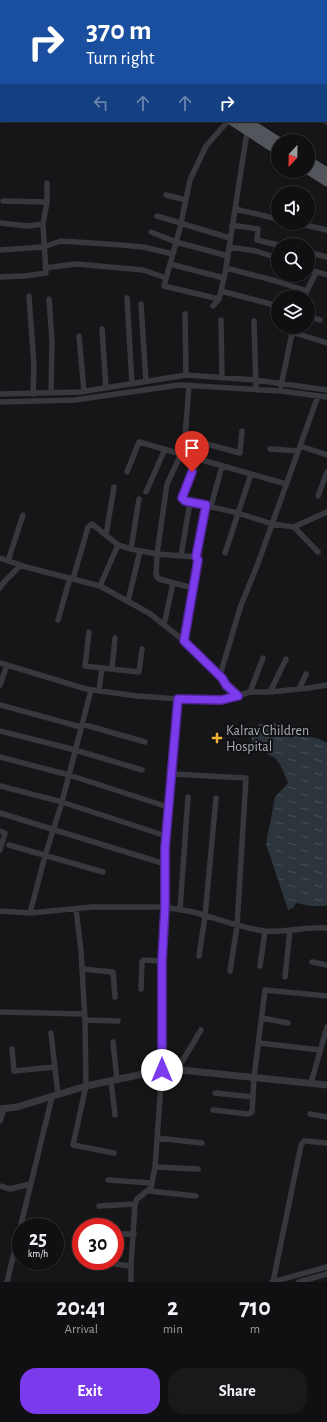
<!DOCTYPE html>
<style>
:root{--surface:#101012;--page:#19191b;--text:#f1f3f6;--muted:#9c9d9f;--line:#303032;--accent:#7c3aed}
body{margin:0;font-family:"Alegreya Sans",sans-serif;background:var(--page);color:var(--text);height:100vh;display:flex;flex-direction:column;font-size:15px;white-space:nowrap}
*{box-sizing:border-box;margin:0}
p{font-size:13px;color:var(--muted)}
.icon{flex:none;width:22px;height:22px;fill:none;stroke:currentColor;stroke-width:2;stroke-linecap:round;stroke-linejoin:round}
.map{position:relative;height:1282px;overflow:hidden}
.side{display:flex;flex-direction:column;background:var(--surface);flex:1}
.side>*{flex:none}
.guide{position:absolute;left:0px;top:0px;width:327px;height:122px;box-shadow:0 1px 3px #0004,0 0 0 1px var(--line);background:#1a4fa0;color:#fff;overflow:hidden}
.needle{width:26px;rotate:202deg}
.fabs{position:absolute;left:271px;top:134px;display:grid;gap:8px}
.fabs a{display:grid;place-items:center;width:44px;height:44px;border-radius:50%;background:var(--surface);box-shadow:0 1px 3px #0004,0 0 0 1px var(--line);font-size:20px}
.speed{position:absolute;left:12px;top:1218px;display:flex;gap:8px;font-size:20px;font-weight:700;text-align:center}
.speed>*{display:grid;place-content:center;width:52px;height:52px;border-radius:50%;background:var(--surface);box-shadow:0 1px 3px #0004,0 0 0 1px var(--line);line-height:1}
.speed small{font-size:10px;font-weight:400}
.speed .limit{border:6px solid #d22;background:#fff;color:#111}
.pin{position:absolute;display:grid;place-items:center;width:34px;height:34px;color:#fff;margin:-41px -17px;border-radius:50% 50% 50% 0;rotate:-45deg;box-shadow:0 0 4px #0007}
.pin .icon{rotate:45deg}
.me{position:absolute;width:44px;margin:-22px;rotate:0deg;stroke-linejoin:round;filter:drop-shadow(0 0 3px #0008)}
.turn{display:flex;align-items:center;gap:14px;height:84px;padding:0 20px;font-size:18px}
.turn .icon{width:52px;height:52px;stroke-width:2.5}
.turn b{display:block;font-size:28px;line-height:34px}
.lanes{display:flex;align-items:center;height:38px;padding:0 20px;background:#0003;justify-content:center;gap:20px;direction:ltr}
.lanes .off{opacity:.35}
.eta{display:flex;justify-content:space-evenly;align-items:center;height:68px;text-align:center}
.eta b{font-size:24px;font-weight:700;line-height:28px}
.action{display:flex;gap:8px;margin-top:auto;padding:8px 20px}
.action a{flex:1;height:46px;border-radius:16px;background:var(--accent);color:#fff;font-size:16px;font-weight:700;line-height:46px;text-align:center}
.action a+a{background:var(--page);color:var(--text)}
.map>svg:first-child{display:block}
.water{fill:url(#water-ripples)}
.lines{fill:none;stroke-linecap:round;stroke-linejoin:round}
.minor{stroke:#37383d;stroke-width:5.5}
.tertiary{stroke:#37383d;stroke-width:7}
.primary{stroke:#53555c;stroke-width:9}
.route-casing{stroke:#51269a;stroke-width:10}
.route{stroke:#7c3aed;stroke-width:7}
.poi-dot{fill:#f2b134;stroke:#111113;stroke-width:1.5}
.labels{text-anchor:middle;stroke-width:4;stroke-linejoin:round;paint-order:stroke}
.poi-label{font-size:14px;fill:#a8adb8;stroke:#111113;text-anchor:start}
</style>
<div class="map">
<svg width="327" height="1282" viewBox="0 0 327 1282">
<defs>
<pattern id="water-ripples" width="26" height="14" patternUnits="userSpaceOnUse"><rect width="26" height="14" fill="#2c353c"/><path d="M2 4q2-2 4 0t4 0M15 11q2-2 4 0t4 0" fill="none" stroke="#485056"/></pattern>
</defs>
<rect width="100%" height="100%" fill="#161618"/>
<path class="water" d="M275,723l15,11 27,4 10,5v162l-2,1h-15l-14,-3 -3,5 -5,2 -22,-66 9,-47 13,-14 -7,-17 -6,-8 -22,-12 -2,-11 8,-11z"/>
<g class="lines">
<path class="minor" d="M326,10h1
M326,38h1
M0,51h1
M0,63h1
M326,65h1
M0,93l1,-1
M326,94h1
M325,121l2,1
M166,195l20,5
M3,201l44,1
M235,209l43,10
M157,216l73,22
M0,223l28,3 15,-2
M296,223l31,7
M232,225l26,4 -1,11 21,5
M151,232l25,10 52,14
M229,247l27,4 22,7
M0,250l43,-3 18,-6 60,4 22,2 30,7
M308,252l19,5
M170,264l54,14
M45,268l31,-4 67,6 23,8
M226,268l50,13 31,10
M308,269l19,6
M0,277l25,-1 21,-3 -3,-49 4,-22v-19
M221,291l57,15
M29,296l5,70 -1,28
M304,297l12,-25
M127,298l5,86
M49,299l3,42 -1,51
M219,299l-55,-13 16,-58 10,-48 16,-34 22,-25
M141,304l5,77
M213,306l6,-7 6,-25 22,-142
M185,314l1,61
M308,316l12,4
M221,320l1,58
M254,321l2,68
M102,329l4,59
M292,332l35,11
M79,336l5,55
M189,385l-4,53 55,15 2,-22
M281,386l10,-48 3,-11
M0,394l80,-2 106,-17 70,5 71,10
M0,402l75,-2 104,-15 102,6 46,6
M300,446l27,9
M270,449l28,2
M181,454l-14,30 -10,70 -1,21 3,4 34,9
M198,459l-16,39 3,3 53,12 34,11 22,3 33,-15
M127,472l12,-30 147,42
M146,492l19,-43
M318,496l9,-24
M211,506l11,-40
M294,527l24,25
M106,535l8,-48
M131,549l8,-50
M225,553l26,-79
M181,556l9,-54
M196,557l-39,-3 -26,-5 -13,-4 -18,41 49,27 39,31 34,34
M0,558l26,9 74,19
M8,561l15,-46
M73,579l15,-52 4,-3 26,21
M0,588l4,-6 17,-17
M128,601l12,-50
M58,620l12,-42
M164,625l9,-42
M89,632l-4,34 17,2
M184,641l14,-81 -2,-3 10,-52
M0,663l86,26 51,7 41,3 43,2 29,-9h20l39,-4 18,-3
M112,669l3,-31
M0,685l7,-20
M299,689l7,-15
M99,691l3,-23 37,4 3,-23
M250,692l13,-34
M270,692l16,-33
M238,696c-8,-7 -15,-13 -17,-24l20,-67 16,-39 61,-170
M0,705l81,22
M82,724l63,18
M0,731l75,19 67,20
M0,757l69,18 99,32
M172,774l74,4 -9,148 -7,45
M0,786l62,16 104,34
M0,813l165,51
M0,831l5,2 -5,17
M9,845l94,27
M76,909l5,42 4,69 1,66 -13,59 41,8
M180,910l8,-113
M0,911l30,2 62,-6h73v-59l13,-149
M30,913l15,-57 17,-54 29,-112
M199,956l6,-40 11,-118
M312,962l15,3
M260,966l5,-35
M82,969l31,3 2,25
M285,977l5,-47
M141,989l1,-27 1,-2 19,1
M0,1012l85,2
M262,1018l26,5
M85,1020l33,1
M51,1033l7,62
M113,1042l4,38
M259,1043l61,7
M12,1049l2,22 41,-4
M177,1070l24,-40
M111,1081l4,34
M311,1083l16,-56
M215,1093l38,4
M213,1110l35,4 4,-2 2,-35 11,-87 62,6
M310,1114l17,3
M0,1121l4,-12
M157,1138l45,5
M155,1167l43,2
M108,1180l44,3
M0,1186l10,3 20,-5
M149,1191l47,5
M99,1206l36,-2
M115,1234h19
M92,1261l39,5
M7,1282l45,-185
M131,1282v-16l4,-62 2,-5 14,-11 4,-21 7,-97v-109l3,-54c9,2 19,3 28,5 24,6 47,16 72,19 21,2 41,-5 62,-3
M272,1282l55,-15
M273,1282l28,-137 3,-4h2l21,2
M299,1282l28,-8"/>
<path class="tertiary" d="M0,1109l17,-2 69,-21 76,-16h19l146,15"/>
<path class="primary" d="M61,0l1,1
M75,0l1,1
M232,121l46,30
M247,121l31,20
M308,160l19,12
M308,170l19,12"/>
</g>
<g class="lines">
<defs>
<path id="route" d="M162,1070v-109l3,-54v-59l13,-149 43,1 17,-4 -12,-11 -4,-7 -38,-37 14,-81 -2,-3 10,-52 -21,-4 -3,-3 10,-26"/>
</defs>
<use href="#route" class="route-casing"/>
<use href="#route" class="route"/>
</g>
<path class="poi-dot" d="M215 732h4v4h4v4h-4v4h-4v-4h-4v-4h4z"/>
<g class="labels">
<g class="poi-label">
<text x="226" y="735">Kalrav Children<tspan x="226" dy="16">Hospital</tspan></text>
</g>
</g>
</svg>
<div class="fabs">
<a><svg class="needle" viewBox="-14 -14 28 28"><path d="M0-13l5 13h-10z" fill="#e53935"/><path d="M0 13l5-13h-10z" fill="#9c9d9f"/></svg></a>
<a><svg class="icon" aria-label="sound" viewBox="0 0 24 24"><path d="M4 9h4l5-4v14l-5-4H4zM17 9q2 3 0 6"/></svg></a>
<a><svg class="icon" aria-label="search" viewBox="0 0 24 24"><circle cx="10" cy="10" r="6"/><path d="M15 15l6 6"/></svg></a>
<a><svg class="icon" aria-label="layers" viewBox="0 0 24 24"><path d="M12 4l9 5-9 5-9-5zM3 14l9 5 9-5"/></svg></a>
</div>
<div class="speed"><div>25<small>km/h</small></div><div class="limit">30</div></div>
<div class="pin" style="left:192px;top:472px;background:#d93025"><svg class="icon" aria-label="arrive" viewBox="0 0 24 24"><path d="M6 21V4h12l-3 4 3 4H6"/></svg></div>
<svg class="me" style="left:162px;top:1070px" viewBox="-20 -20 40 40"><circle r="19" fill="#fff"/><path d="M0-13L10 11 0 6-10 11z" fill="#7c3aed"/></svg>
<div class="guide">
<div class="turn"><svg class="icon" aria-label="right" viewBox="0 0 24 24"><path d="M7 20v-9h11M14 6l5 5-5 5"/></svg><div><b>370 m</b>Turn right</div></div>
<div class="lanes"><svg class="icon off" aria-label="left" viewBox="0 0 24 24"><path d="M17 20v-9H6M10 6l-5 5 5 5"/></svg><svg class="icon off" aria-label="ahead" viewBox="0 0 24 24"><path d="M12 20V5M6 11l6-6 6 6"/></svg><svg class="icon off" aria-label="ahead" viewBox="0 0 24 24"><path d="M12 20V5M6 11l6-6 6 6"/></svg><svg class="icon" aria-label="right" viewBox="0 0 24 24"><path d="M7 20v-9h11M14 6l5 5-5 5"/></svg></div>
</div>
</div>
<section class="side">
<div class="eta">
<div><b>20:41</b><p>Arrival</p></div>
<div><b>2</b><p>min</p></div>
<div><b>710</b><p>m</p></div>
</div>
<div class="action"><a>Exit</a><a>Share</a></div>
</section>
